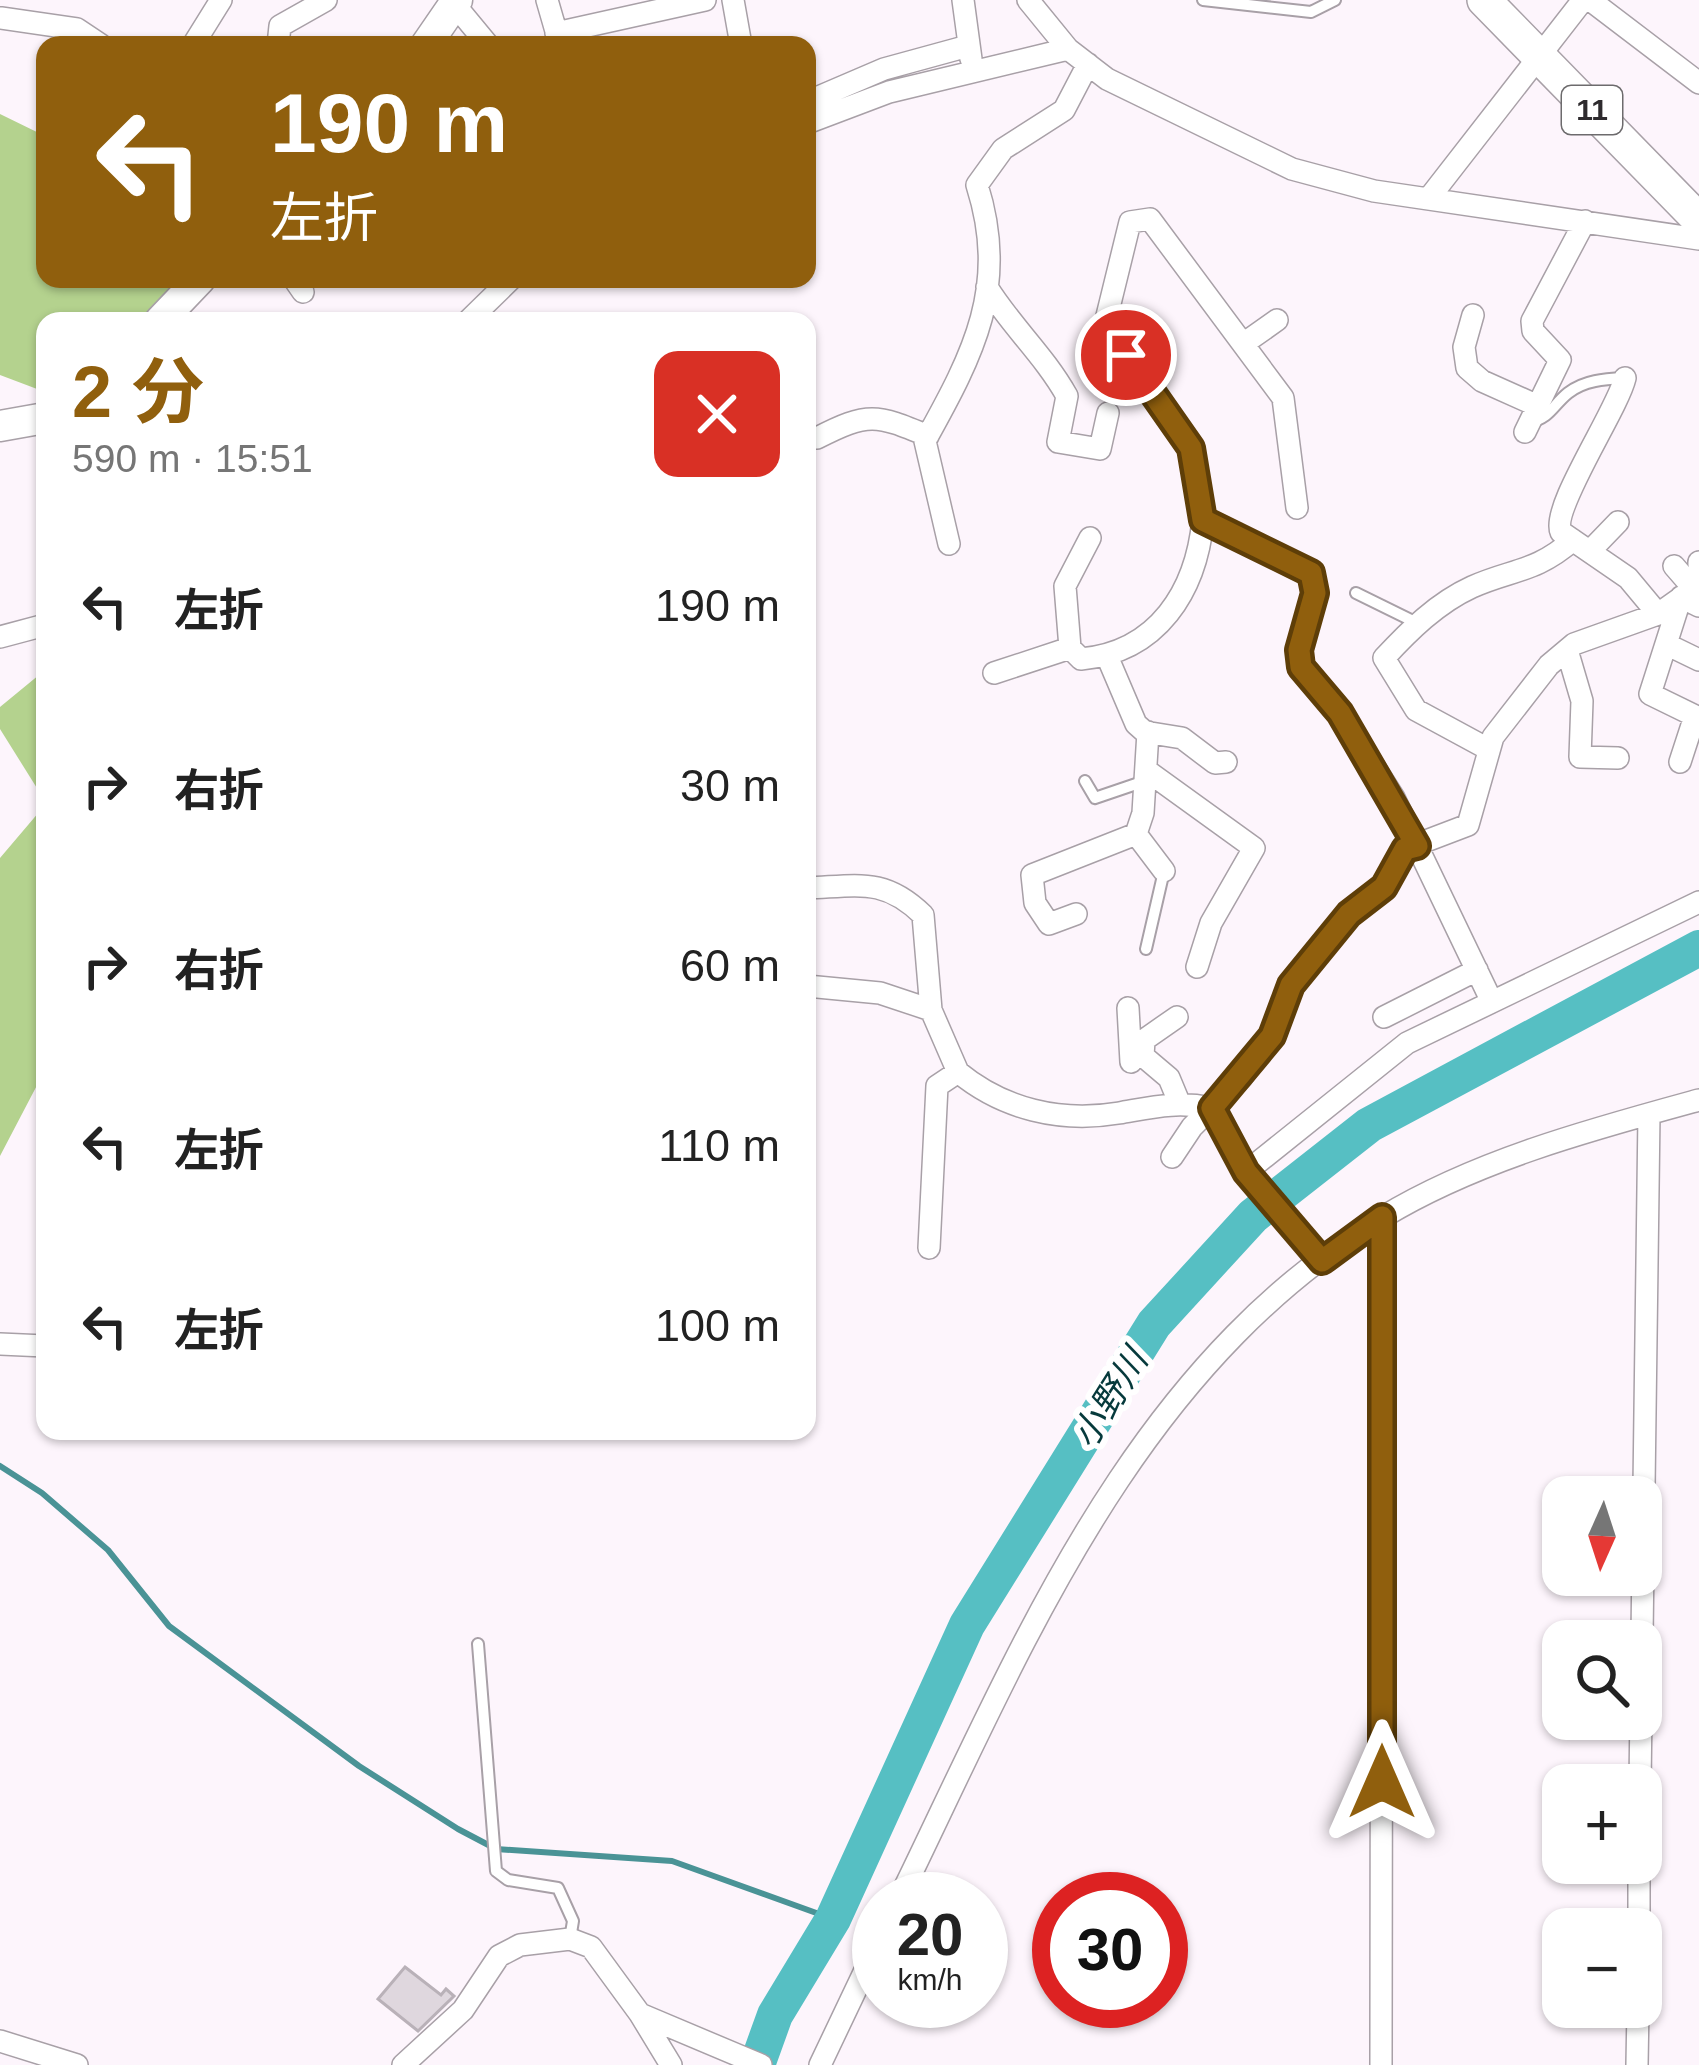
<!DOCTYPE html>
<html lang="ja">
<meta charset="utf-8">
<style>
:root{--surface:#fff;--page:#f2f2f2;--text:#222;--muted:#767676;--accent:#905f0d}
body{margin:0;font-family:Arial,"Noto Sans JP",sans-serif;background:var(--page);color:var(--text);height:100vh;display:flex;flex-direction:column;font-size:45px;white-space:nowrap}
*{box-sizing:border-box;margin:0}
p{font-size:39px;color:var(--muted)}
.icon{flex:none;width:66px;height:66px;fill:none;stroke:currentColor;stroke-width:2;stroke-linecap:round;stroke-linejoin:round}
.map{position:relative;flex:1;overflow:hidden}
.details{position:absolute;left:36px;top:312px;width:780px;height:1128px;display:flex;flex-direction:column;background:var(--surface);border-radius:24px;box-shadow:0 3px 9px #0004}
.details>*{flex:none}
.top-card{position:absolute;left:36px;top:36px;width:780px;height:252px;border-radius:24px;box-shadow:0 3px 9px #0004;background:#905f0d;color:#fff;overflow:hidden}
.needle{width:78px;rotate:183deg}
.fabs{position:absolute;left:1542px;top:1476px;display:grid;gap:24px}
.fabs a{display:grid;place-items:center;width:120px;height:120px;border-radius:24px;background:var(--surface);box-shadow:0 3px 9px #0004;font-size:60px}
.speed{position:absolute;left:852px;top:1872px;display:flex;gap:24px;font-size:60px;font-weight:700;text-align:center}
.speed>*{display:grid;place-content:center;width:156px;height:156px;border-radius:50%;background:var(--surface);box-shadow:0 3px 9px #0004;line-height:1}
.speed small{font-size:30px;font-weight:400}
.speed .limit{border:18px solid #d22;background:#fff;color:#111}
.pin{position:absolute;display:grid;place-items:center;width:102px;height:102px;color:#fff;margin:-51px;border:6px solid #fff;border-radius:50%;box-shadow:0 3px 12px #0007}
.me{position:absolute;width:132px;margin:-66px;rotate:0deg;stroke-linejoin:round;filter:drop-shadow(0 0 9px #0008)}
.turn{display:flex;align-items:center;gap:42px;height:252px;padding:0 36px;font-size:54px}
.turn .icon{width:156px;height:156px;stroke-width:2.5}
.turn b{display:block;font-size:84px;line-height:102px}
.round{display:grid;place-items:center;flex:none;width:126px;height:126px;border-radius:24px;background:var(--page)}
.headline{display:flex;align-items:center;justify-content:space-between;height:204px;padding:0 36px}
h1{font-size:72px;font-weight:700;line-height:90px;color:var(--accent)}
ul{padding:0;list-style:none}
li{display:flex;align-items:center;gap:36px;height:180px;padding:0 36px}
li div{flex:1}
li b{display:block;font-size:45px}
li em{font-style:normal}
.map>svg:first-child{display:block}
.forest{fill:#b4d28e}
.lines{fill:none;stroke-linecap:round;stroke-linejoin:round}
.stream{stroke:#4a9396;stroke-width:6}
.river{stroke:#56bfc3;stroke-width:36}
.building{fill:#dfd7de;stroke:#b9b1b8;stroke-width:3}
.lane-casing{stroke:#a8a0a7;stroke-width:14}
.street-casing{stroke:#a8a0a7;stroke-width:24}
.secondary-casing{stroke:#a8a0a7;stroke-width:33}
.primary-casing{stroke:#a8a0a7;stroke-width:36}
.lane{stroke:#fff;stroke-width:10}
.street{stroke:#fff;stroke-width:21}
.secondary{stroke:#fff;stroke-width:30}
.primary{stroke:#fff;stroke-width:33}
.route-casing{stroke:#5e3e08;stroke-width:30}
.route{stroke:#905f0d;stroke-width:21}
.labels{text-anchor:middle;stroke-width:12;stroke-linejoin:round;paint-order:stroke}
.shield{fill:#fff;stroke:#6d6b6d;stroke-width:3}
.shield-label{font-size:30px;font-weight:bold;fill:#2e2b2e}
.water-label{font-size:36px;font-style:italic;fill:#063a3c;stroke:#fff}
</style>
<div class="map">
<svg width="1699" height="2065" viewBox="0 0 1699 2065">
<rect width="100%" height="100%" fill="#fdf5fc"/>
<path class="forest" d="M0,114l45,22v143h128l-16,42h-112v71l-45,-17z
M45,670v131l-45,-72v-22z
M45,805v265l-45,86v-298z"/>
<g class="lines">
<path class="stream" d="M0,1466l42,27 66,57 61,76 190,140 99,63 38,20 176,12 161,58"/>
<path class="river" d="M757,2065l18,-50 58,-96 134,-294 187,-301 99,-108 116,-91 330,-177"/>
</g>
<path class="building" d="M405,1967l36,28 5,-6 8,7 -36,35 -40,-32z"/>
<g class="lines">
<defs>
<path id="lane" d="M1203,0l108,12 24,-12
M1530,422c20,-4 23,-17 38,-29 16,-13 37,-14 57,-15
M1356,593l61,30
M1085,781l10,17 50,-17
M1146,949l18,-78
M478,1644l18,227 12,9 50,8 15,33 -3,18"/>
<path id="street" d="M547,0l13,45
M733,0l8,45
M963,0l8,59
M1028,0l40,49 39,30 185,90 82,22 325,48
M1590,0l109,83
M455,5l33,40
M1,18l76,11 24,16
M556,33l149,-33
M193,45l28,-45
M278,45l2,-19 46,-26
M807,102l77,-33 84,-23
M807,123l82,-31 179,-43
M1429,198l154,-198
M294,279l9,13
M987,287c24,39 57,68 80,109l-9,46 42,7 8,-36
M1473,315l-9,32 3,21 15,13 56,25
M468,321l43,-42
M1243,344l34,-24
M1625,378c-8,33 -75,131 -64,154l67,46 30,36
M1525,432l35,-72 -27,-29 -1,-10 53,-100
M817,438c51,-26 59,-24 111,-2
M1297,508l-14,-110 -133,-179 -20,3 -25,102 86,124 12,72 108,53 4,20 -16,57 2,17 39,46 54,85 98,204
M949,544l-24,-103c49,-88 84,-155 52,-256l26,-36 61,-39 24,-46
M1590,551l28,-29
M1699,562v3
M1674,566l20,23
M0,637l45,-12
M1666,644l33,16
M1070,648l-5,-62 25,-48
M1567,650l15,51 -2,56 38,1
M1107,656l29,68 9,8 37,6 33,25 11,-1
M994,673l76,-25 11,11c77,-7 115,-68 122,-139
M1488,749l-72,-39 -32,-52c25,-27 53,-55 88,-71 40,-18 63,-14 101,-47
M1680,762l15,-46 -45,-22 31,-97 18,9
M1146,770l108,78 -43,75 -14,44
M1136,834l28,37
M807,888c51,-2 77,-11 116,27l8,95 27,62
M1076,914l-27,10 -14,-21 -3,-28 104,-41 7,-21 5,-81
M807,986l73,7 51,17
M1128,1008l3,54
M1177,1017l-33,23 -1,16 26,22 10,24
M1384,1017l93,-47
M1172,1157l20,-30 50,-50 30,-41 19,-51 58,-70 35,-28 21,-38 63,-24 25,-88 56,-72 25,-21 84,-30 41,-29
M1246,1172l161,-129 292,-141
M929,1248l8,-162 21,-14c45,37 102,51 161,41 35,-6 57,-12 93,-5l34,64 76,89
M0,1344l45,2
M1640,1785l9,-671
M899,1899c123,-252 232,-530 484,-682 94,-57 210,-88 316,-117
M1639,1929v-66
M640,2014l31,51
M0,2041l77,24
M403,2065l60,-55 36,-54 21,-11 50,-6 21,8 49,67 121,51
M820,2065l59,-124
M1381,2065l1,-848
M1637,2065l1,-58"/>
<path id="secondary" d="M426,45l31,-45
M160,321l40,-42
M0,426l45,-8"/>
<path id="primary" d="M1484,0l215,220"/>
</defs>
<use href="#lane" class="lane-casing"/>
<use href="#street" class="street-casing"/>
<use href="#secondary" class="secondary-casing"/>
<use href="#primary" class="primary-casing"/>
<use href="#lane" class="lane"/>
<use href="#street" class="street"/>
<use href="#secondary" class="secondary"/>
<use href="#primary" class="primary"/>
</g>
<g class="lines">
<defs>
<path id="route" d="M1126,355l65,93 12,72 108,53 4,20 -16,57 2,17 39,46 77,133 -12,3 -21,38 -35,27 -58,71 -19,51 -60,72 34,64 76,89 60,-44v565"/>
</defs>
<use href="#route" class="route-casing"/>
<use href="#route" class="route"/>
</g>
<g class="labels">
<rect class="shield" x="1562" y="86" width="60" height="48" rx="9"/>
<g class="shield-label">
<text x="1592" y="120">11</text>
</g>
<g class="water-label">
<text transform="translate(1109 1398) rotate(-58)" y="13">小野川</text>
</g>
</g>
</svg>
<div class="fabs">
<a><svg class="needle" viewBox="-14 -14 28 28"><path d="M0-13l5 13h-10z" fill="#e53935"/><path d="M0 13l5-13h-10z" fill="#767676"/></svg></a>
<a><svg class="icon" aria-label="search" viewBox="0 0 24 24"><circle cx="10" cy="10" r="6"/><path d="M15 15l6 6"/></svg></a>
<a>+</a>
<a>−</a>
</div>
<div class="speed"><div>20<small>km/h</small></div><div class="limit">30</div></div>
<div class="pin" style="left:1126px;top:355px;background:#d93025"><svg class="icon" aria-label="arrive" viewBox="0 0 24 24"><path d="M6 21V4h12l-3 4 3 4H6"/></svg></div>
<svg class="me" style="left:1382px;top:1782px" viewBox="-20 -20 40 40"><path d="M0-17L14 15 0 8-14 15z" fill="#905f0d" stroke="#fff" stroke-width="4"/></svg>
<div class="top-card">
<div class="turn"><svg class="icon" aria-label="left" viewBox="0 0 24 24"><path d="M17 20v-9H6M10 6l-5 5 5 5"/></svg><div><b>190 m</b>左折</div></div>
</div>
<section class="details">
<div class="headline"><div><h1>2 分</h1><p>590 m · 15:51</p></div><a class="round" style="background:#d93025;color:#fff"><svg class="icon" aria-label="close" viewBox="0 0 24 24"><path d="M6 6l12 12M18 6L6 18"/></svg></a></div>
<ul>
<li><svg class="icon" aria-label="left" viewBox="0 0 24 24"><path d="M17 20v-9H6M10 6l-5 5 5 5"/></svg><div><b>左折</b></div><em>190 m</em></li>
<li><svg class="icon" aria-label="right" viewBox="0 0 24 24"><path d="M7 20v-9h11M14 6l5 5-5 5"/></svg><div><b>右折</b></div><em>30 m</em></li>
<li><svg class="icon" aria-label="right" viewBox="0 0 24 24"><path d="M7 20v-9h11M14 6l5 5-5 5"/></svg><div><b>右折</b></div><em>60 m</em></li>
<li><svg class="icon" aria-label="left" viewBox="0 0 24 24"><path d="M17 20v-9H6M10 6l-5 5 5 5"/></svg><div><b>左折</b></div><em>110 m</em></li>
<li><svg class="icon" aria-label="left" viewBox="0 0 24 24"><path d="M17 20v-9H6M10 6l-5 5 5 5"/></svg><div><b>左折</b></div><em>100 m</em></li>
</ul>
</section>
</div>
